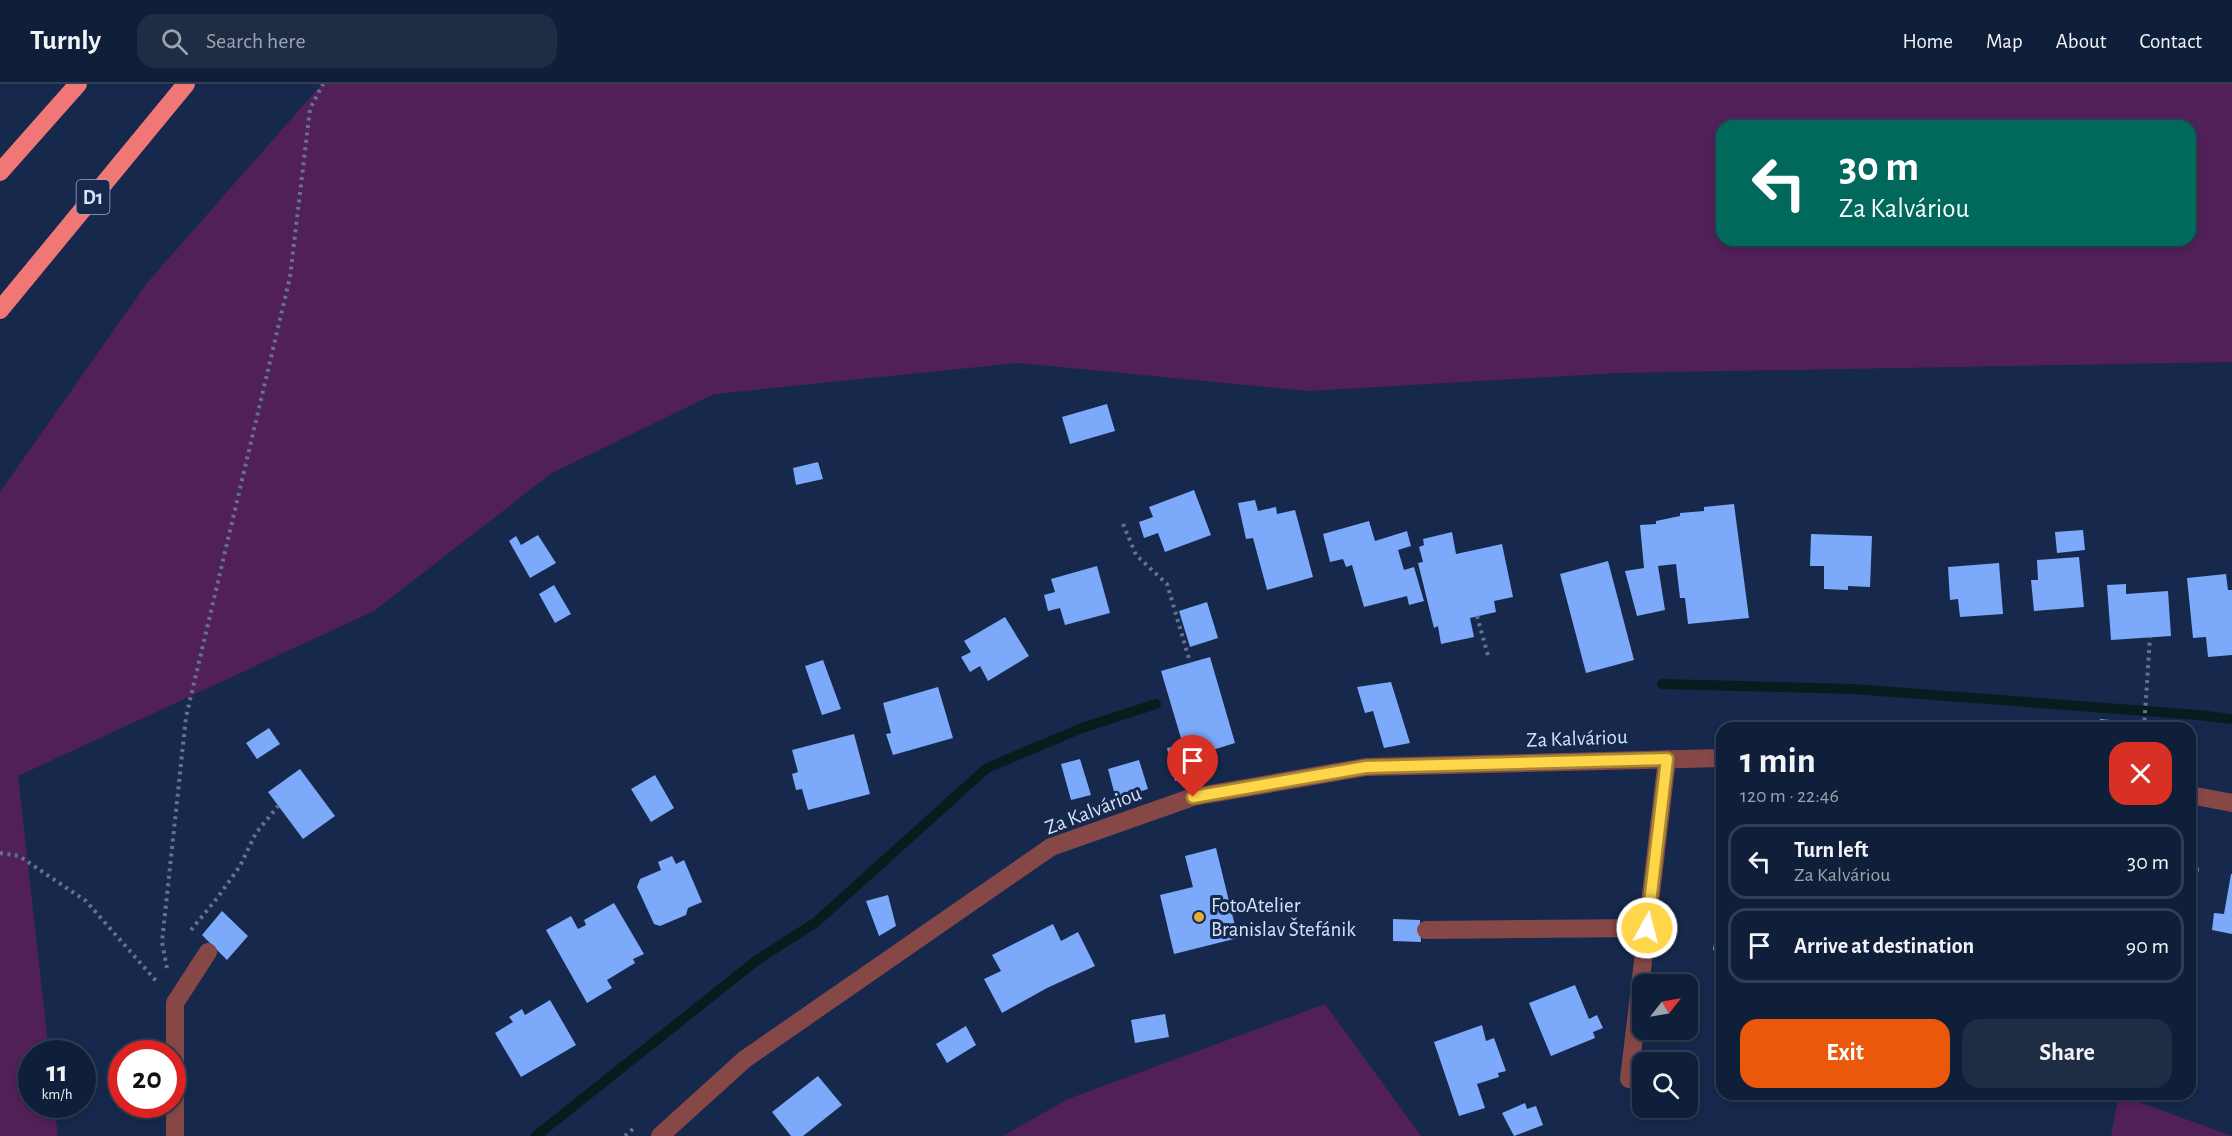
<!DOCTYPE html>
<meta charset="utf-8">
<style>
:root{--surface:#101f39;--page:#1e2c44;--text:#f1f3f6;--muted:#9ca2ae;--line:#303d53;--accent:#ea580c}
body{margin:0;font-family:"Alegreya Sans",sans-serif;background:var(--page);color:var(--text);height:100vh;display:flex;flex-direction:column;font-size:22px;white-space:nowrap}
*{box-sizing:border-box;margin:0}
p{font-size:20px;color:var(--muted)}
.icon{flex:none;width:33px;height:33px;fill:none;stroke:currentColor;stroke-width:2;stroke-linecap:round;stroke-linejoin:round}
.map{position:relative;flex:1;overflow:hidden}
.drawer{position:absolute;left:1716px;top:638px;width:480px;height:378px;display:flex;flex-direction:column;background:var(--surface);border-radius:18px;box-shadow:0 3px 9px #0003,0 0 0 2px var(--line)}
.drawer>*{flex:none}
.guide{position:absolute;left:1716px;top:36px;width:480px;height:126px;border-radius:18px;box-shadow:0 3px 9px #0003,0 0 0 2px var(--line);background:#00695c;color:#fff;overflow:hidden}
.needle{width:39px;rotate:59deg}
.fabs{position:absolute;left:1632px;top:890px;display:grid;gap:12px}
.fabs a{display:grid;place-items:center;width:66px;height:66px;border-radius:12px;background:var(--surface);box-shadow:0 3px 9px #0003,0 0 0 2px var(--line);font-size:30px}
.speed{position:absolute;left:18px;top:956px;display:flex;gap:12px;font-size:30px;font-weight:700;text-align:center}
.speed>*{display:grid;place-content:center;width:78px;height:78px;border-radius:50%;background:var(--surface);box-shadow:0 3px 9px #0003,0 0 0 2px var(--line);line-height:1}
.speed small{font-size:15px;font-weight:400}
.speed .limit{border:9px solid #d22;background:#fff;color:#111}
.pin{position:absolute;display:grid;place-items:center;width:51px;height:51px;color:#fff;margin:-62px -26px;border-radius:50% 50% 50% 0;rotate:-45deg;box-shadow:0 0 6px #0007}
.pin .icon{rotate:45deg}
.me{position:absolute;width:66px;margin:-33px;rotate:7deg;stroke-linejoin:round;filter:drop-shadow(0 0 4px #0008)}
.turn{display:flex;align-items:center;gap:21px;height:126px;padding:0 24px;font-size:27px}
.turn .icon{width:78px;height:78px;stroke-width:2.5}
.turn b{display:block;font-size:42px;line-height:51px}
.round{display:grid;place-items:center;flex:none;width:63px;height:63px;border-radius:18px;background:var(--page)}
.summary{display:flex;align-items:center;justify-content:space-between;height:102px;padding:0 24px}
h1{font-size:36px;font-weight:700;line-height:45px}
.cta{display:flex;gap:12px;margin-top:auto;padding:12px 24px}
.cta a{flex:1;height:69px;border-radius:18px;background:var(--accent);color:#fff;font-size:24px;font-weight:700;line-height:69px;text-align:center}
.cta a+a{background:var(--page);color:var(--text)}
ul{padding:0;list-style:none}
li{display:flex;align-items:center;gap:18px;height:75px;margin:0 12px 9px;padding:0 12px;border:3px solid var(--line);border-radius:18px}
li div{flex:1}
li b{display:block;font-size:22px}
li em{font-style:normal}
header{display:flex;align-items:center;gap:36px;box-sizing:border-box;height:84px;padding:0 30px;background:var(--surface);border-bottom:2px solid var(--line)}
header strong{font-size:28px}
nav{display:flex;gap:33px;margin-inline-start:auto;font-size:21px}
.search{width:420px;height:54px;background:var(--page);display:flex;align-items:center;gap:15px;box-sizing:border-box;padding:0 21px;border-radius:18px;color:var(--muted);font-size:22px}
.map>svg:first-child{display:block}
.green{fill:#512059;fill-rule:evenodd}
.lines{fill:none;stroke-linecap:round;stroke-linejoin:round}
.stream{stroke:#081b1d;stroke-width:10}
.building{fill:#7ca9fa}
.path{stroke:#627391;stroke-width:4;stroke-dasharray:3 4.5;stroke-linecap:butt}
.minor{stroke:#864847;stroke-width:18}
.highway{stroke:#f17777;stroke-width:18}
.route-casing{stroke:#a68a30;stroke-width:15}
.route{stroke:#ffd54a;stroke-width:10}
.poi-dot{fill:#e5ad36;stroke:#16294c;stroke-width:2}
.labels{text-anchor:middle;stroke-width:6;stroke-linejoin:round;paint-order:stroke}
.shield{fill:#16294c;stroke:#9caac5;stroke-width:1.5}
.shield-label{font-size:20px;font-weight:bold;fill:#d5e2f9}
.street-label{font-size:21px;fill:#d5e2f9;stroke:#16294c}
.poi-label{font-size:21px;fill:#d5e2f9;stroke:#16294c;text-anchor:start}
</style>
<header>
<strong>Turnly</strong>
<div class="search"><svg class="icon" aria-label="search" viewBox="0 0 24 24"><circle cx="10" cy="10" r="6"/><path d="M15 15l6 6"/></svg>Search here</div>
<nav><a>Home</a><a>Map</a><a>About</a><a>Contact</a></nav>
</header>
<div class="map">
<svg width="2232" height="1052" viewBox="0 0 2232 1052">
<rect width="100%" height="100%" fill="#16294c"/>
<path class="green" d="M322,0h1910v278l-614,11 -310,18 -289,-28 -305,31 -162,79 -178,138 -356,165 31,277h-17v51h22l4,32h-58v-644l147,-209zM1722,42h468v114h-468z
M1325,920l96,132h-418l65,-37z
M2119,1011l113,41h-121z"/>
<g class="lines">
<path class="stream" d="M1662,600l191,5 346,26 33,4
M536,1052l221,-176 58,-37 172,-155 95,-40 74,-24"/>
</g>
<path class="building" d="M1107,320l8,27 -45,13 -8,-27z
M818,378l5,17 -27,6 -3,-17z
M1194,406l17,45 -46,17 -7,-19 -14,5 -5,-16 14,-5 -4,-10z
M1255,416l3,11 18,-4 1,7 18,-4 18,67 -46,13 -14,-52 -7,1 -8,-36z
M1734,420l15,114 -61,6 -3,-26h-5l-4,-34 -18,2 7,44 -28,6 -12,-45 19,-3 -4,-43 16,-1v-3l24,-5v-3l24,-2v-4z
M1369,437l6,20 32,-10 4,15 -13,4 6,20 10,-3 10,34 -15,4 -2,-9 -43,11 -12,-42 -6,2 -3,-8 -13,3 -7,-28z
M2083,446l2,20 -28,3 -2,-21z
M1452,448l4,22 46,-10 11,53 -19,4 2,11 -26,6 4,19 -33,7 -3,-18 -4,2 -16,-65 5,-1 -4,-15 5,-2 -1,-6z
M1811,450l61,2 -2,51 -22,-1v4l-24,-1v-23h-14z
M538,451l18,28 -26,15 -21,-37 7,-5 5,9z
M2079,473l5,50 -50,4 -3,-31h7l-1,-20z
M1608,477l26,99 -48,13 -26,-99z
M1999,479l4,51 -43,3 -2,-18 -8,1 -2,-33z
M1097,482l13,47 -45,12 -5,-17 -12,3 -4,-16 11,-3 -4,-13z
M2226,490l2,16h4v65l-24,2 -2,-20 -13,1 -6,-60z
M2126,500v10l42,-3 3,45 -60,4 -4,-55z
M554,501l17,29 -16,9 -16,-29z
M1207,518l11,36 -28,9 -11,-36z
M1005,533l24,39 -41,25 -8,-15 -10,6 -9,-15 10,-5 -7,-11z
M1210,573l25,86 -48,15 4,19 -16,4 -8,-33 16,-3 -22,-74z
M823,576l18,49 -19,6 -17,-49z
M1391,598l19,61 -26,5 -11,-37 -8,2 -8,-26z
M938,603l15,51 -60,17 -7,-21 5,-1 -8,-30z
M2100,635l40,4v5h-39z
M269,644l11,16 -23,15 -11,-16z
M854,650l16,60 -62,16 -6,-21 -6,1 -4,-16 6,-2 -6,-22z
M1080,675l11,36 -20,5 -10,-36z
M1139,676l9,29 -32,10 -8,-30z
M300,685l35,47 -32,23 -35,-47z
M655,691l19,33 -23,14 -20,-33z
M1216,764l22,90 -64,16 -14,-59 33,-8 -8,-31z
M672,772l4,8 8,-4 18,42 -14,6 -2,7 -26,11 -6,-2 -17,-37 3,-8 21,-9 -3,-8z
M2190,783l9,1 -8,43h-1z
M2231,790h1v60l-20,-4 2,-17 10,1z
M888,811l8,31 -17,10 -13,-35z
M1721,813h1v54l-9,-1z
M614,819l30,51 -11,5 2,4 -28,17 5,8 -25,15 -41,-73 25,-14 7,13 8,-4 -2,-5z
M222,827l26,25 -21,24 -25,-25z
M1393,835l27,1 1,22 -28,-1z
M1053,840l8,17 17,-9 17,34 -48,22 -45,25 -18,-34 17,-8 -9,-16z
M1575,901l14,34 8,-4 6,13 -10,4 2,6 -44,18 -22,-53z
M550,916l26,45 -55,32 -26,-44 18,-11 -4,-5 13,-8 3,6z
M1165,930l4,23 -34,6 -4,-23z
M1482,941l4,16 8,-3 12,33 -8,2 1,4 -22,7 8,24 -26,8 -25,-74z
M966,942l10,19 -29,18 -11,-19z
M818,992l24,29 -39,31h-12l-19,-24z
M1525,1019l2,6 9,-3 7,19 -29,11 -12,-23z"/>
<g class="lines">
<path class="path" d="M1123,440l13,31 31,29 23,78
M1477,532l12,43
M2144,644l6,-91
M0,769l19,3 67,45 71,81
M191,846l27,-33 22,-31 16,-33 22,-27
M167,884l-5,-26 24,-225 104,-440 20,-168 13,-25
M625,1052l9,-8"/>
<path class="minor" d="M2190,711l42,8
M1426,846l221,-2
M1629,995l38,-320
M175,1052v-133l33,-51
M660,1052l85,-77 306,-212 142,-50 173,-30 356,-9"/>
<path class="highway" d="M0,88l78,-88
M0,226l186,-226"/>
</g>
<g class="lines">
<defs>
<path id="route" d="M1193,713l173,-30 301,-8 -20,169"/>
</defs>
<use href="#route" class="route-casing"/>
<use href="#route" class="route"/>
</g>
<circle class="poi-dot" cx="1199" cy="833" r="6"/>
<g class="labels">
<rect class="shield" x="76.5" y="96" width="33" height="34" rx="4.5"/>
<g class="shield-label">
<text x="93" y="120">D1</text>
</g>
<g class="street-label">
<text transform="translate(1577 654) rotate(-2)" y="7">Za Kalváriou</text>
<text transform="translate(1093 726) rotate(-21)" y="7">Za Kalváriou</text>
</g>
<g class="poi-label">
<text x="1211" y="828">FotoAtelier<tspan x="1211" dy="24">Branislav Štefánik</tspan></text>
</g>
</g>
</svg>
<div class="fabs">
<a><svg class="needle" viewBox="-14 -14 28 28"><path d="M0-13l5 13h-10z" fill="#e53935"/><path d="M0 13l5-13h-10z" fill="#9ca2ae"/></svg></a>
<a><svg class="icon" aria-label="search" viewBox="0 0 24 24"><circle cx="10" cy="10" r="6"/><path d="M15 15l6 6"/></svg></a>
</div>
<div class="speed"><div>11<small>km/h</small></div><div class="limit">20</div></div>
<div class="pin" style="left:1193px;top:713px;background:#d93025"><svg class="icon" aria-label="arrive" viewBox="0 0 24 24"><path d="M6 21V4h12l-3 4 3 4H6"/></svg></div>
<svg class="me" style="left:1647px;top:844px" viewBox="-20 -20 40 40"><circle r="17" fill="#ffd54a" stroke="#fff" stroke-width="3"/><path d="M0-11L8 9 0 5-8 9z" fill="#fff"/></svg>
<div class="guide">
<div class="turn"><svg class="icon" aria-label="left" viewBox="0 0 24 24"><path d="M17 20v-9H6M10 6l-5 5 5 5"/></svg><div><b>30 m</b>Za Kalváriou</div></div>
</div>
<section class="drawer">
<div class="summary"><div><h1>1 min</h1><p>120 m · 22:46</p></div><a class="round" style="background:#d93025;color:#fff"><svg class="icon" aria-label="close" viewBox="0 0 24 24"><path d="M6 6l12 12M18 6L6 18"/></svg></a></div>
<ul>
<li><svg class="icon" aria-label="left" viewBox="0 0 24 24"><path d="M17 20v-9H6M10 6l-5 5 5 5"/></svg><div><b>Turn left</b><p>Za Kalváriou</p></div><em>30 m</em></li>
<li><svg class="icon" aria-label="arrive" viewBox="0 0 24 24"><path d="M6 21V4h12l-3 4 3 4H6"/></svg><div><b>Arrive at destination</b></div><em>90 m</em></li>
</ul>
<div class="cta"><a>Exit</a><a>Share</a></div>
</section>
</div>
